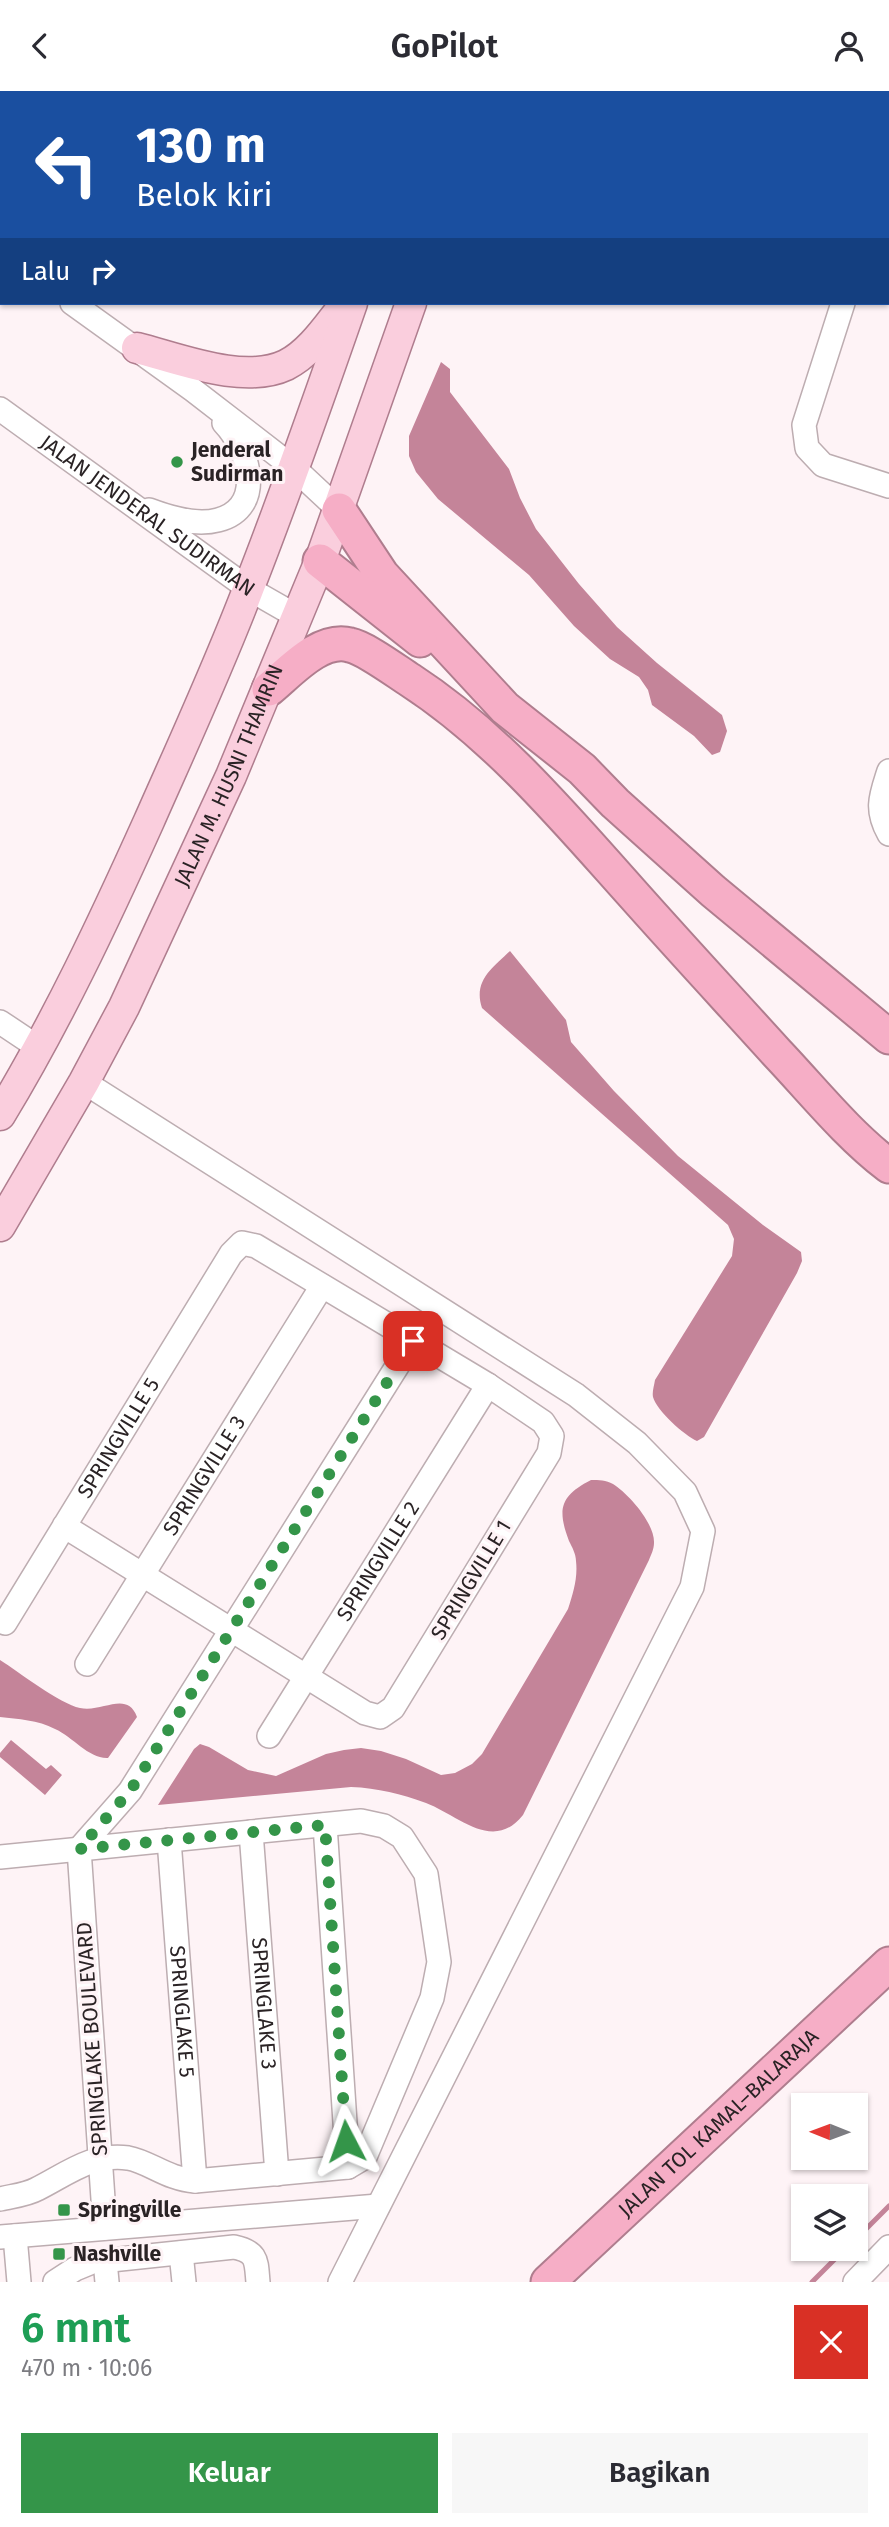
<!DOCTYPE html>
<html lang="id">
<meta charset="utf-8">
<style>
:root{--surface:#fff;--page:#f7f7f7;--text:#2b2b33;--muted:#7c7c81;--accent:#349549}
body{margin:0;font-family:"Fira Sans",sans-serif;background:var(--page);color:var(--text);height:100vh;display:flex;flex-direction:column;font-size:26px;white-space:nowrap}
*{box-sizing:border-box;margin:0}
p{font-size:23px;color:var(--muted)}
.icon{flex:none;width:38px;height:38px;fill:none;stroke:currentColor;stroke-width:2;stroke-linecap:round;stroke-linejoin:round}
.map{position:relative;height:2191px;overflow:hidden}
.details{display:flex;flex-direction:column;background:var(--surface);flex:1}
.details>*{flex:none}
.banner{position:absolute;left:0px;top:0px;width:889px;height:214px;box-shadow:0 2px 5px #0004;background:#1a4fa0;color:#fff;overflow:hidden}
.needle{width:46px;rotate:271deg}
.fabs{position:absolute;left:791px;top:2002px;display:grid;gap:14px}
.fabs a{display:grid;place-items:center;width:77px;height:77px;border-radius:0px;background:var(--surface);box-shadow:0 2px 5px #0004;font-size:35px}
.pin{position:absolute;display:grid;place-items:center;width:60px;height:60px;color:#fff;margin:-30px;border-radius:14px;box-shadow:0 4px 10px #0006}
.me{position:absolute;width:77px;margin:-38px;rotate:356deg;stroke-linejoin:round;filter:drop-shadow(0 0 5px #0008)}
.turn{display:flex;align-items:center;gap:24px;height:147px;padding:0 21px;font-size:32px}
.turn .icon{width:91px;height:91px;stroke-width:2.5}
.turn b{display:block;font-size:49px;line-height:60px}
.then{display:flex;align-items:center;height:66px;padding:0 21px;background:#0003;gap:14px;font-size:26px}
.round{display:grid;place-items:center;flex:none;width:74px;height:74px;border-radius:0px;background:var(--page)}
.summary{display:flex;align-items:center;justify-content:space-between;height:119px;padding:0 21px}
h1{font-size:42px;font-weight:600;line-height:52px;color:#1e9e55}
.cta{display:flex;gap:14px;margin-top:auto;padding:14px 21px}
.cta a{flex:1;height:80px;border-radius:0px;background:var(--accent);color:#fff;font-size:28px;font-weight:600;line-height:80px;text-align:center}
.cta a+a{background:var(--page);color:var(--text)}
header{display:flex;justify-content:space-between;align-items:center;height:91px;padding:0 21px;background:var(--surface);font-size:32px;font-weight:600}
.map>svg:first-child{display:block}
.water{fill:#c48499}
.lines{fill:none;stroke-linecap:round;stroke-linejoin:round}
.stream{stroke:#c48499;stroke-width:5}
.minor-casing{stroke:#bdadb1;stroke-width:26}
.major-casing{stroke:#af7d8e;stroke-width:33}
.highway-casing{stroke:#af7d8e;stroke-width:37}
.minor{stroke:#fff;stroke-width:23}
.major{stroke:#facedd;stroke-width:30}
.highway{stroke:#f6aec6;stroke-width:33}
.route{stroke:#349549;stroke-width:12;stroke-dasharray:0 21.6}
.poi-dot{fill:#349549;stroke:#fef3f6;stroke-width:2.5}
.labels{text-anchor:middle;stroke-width:6;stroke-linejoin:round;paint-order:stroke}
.poi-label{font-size:21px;font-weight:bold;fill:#2a2325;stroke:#fef3f6;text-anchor:start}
.street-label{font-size:21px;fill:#2a2325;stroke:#fef3f6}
</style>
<header><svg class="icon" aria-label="back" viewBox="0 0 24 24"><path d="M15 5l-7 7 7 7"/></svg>GoPilot<svg class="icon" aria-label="person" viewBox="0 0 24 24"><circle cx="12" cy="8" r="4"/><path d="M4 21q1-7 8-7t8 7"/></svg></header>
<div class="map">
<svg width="889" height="2191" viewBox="0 0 889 2191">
<rect width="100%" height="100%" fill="#fef3f6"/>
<path class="water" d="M441,271l9,7v23l59,77 11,29 16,31 43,55 38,43 40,36 65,52 5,16 -7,21 -8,3 -18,-19 -42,-31 -4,-15 -9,-13 -29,-18 -36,-33 -45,-51 -91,-76 -22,-27 -7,-16v-20z
M510,860l56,69 5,22 43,49 64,65 85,69 38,27 1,9 -5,12 -93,164 -7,4c-13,-6 -40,-30 -44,-44 -1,-5 1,-11 2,-17l77,-124 2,-17 -6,-14 -246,-217c-9,-27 10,-40 28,-57z
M591,1389c8,0 15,0 22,4 16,10 42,40 41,59 0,6 -3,12 -5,17l-126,255c-30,38 -65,0 -97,-12 -25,-9 -48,-15 -75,-16l-193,18 36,-56 6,-5 9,3 39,23 28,6 50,-22 18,-4 17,-2 20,3 25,8 35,16 14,-2 17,-9 10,-10 86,-145c5,-15 10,-31 8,-48 0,-7 -4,-14 -7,-20 -12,-32 -9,-45 22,-61z
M0,1569c19,12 60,44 80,48 22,5 47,-18 57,9l-29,41c-19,1 -35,-21 -53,-29 -17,-9 -37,-10 -55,-12z
M11,1649l35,29 5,-4 11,10 -17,20 -45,-38v-4z"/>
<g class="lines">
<path class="stream" d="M856,2148l33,-33
M812,2191l33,-33"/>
<defs>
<g id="minor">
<path d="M684,0l8,2"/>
<path d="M843,2v-2"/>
<path d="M887,48h2"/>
<path d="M887,97h2"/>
<path d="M0,165l2,2"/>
<path d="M72,212l121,87 101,78 45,42"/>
<path d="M843,212l-39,122 3,23 16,17 66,21"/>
<path id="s1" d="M0,318l249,180 49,28"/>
<path d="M149,419c21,8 47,16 69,10 48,-12 31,-71 6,-97"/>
<path d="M889,680c-8,25 -14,38 0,63"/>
<path d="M0,931l39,26"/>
<path d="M84,991l492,313 61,48 48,49 18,39 -11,56 -352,695"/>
<path id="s2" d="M5,1532l226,-369 11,-11 14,3 232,139 55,37 9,14 -3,17 -156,255 -13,9 -15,-4 -301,-187"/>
<path id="s3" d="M87,1573l235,-378"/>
<path id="s4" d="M269,1645l219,-351"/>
<path d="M325,1734l23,342"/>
<path id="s5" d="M251,1741l26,342"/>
<path id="s6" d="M169,1749l26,341"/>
<path d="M0,1766l361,-36 23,5 18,11 24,37 13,88 -7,36 -67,159 -17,10 -153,14c-28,-2 -45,-19 -67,-23 -36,-5 -61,16 -91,31 -11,6 -25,7 -37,10"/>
<path d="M105,2137l-26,-379 51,-58 283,-450"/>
<path d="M15,2145l4,46"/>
<path d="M0,2146l378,-31"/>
<path d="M181,2162l3,29"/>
<path d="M105,2170l2,21"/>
<path d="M55,2191l20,-13 17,-7 142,-15c24,5 22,14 24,35"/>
<path d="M855,2191l34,-35"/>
</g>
<g id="major">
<path d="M417,2v-2"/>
<path d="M473,2v-2"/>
<path d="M137,257c43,11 107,37 149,17 24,-12 41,-38 57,-58"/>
<path d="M0,1024c57,-94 104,-194 149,-294 34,-77 70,-155 100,-234 37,-94 70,-189 103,-284"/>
<path id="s7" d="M0,1135l84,-144 40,-75 107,-231 89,-215 91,-258"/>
</g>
<g id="highway">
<path d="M339,419l43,65 123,133 77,61 33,34 98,88 176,146"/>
<path d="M320,470l100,79"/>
<path d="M269,598c21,-17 51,-52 81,-44 15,3 46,26 60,35 86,56 153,136 221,212 48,54 97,107 146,161 36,38 70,81 112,113"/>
<path id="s8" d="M548,2191l341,-318"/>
</g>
</defs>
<use href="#minor" class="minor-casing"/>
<use href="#major" class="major-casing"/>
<use href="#highway" class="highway-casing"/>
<use href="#minor" class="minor"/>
<use href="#major" class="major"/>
<use href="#highway" class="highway"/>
</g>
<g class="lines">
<path class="route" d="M346,2050l-21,-316 -246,24 51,-58 283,-450"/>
</g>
<g class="poi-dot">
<circle cx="177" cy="371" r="7"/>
<rect x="57" y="2112" width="14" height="14" rx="3.5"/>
<rect x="52" y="2156" width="14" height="14" rx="3.5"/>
</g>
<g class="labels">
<g class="poi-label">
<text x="191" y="366">Jenderal<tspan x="191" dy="24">Sudirman</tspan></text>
<text x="78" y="2126">Springville</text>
<text x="73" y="2170">Nashville</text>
</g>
<g class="street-label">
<text dy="7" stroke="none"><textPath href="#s1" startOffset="182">JALAN JENDERAL SUDIRMAN</textPath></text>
<text dy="7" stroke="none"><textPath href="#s7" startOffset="506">JALAN M. HUSNI THAMRIN</textPath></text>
<text dy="7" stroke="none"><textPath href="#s2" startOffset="217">SPRINGVILLE 5</textPath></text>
<text dy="7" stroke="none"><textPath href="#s3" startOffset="222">SPRINGVILLE 3</textPath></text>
<text dy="7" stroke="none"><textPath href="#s4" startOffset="206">SPRINGVILLE 2</textPath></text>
<text transform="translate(471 1489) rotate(-59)" y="7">SPRINGVILLE 1</text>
<text dy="7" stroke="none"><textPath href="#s5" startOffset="172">SPRINGLAKE 3</textPath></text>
<text dy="7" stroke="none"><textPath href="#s6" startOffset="172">SPRINGLAKE 5</textPath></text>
<text transform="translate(92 1948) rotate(-94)" y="7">SPRINGLAKE BOULEVARD</text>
<text dy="7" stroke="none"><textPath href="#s8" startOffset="233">JALAN TOL KAMAL–BALARAJA</textPath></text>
</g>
</g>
</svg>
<div class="fabs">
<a><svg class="needle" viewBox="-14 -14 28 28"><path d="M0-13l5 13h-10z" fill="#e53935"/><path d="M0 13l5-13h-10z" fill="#7c7c81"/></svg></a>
<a><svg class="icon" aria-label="layers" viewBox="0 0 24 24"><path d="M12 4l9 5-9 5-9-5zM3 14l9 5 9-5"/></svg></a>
</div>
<div class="pin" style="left:413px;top:1250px;background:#d93025"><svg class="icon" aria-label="arrive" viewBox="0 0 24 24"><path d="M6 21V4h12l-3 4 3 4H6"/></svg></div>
<svg class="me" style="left:346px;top:2050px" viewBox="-20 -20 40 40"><path d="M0-17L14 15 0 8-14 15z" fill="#349549" stroke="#fff" stroke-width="4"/></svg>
<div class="banner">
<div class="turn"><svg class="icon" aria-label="left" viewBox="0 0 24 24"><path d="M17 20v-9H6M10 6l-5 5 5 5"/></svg><div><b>130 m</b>Belok kiri</div></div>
<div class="then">Lalu<svg class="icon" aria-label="right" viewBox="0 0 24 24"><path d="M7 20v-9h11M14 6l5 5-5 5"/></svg></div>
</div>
</div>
<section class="details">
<div class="summary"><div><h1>6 mnt</h1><p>470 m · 10:06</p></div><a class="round" style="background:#d93025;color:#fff"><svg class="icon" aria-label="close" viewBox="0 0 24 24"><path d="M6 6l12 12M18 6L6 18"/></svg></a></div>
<div class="cta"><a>Keluar</a><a>Bagikan</a></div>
</section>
